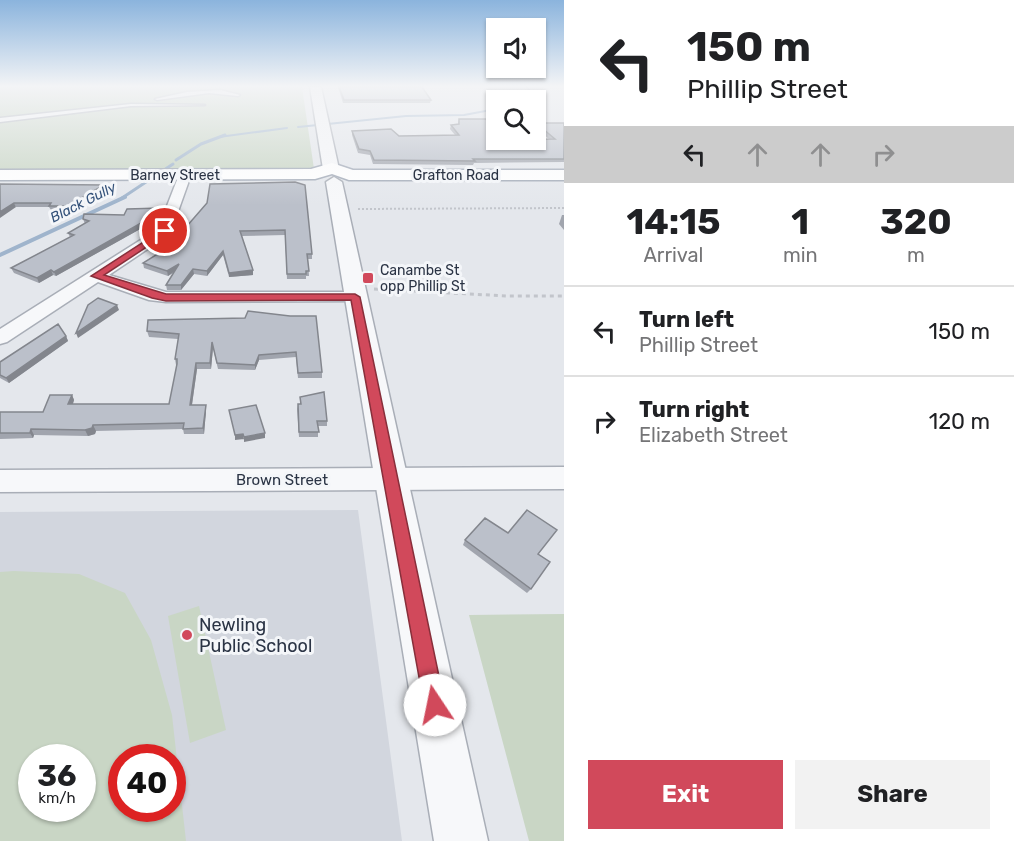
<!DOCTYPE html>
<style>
:root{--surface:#fff;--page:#f2f2f2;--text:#202124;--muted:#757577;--line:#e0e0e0;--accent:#d1495b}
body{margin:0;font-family:Rubik,sans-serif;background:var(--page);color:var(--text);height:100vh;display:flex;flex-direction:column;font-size:22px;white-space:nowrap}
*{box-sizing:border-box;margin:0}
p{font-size:20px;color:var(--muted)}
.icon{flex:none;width:33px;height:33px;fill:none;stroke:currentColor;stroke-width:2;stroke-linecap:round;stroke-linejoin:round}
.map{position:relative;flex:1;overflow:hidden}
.details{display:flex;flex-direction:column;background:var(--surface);width:450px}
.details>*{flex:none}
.banner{background:#fff;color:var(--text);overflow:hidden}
.controls{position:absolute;left:486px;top:18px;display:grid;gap:12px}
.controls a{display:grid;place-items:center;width:60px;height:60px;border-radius:0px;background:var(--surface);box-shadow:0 2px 4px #0004;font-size:30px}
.speed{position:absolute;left:18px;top:744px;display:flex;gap:12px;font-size:30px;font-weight:700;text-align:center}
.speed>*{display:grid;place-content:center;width:78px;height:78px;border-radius:50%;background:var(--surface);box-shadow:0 2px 4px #0004;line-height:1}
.speed small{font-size:15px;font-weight:400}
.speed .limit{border:9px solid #d22;background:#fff;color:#111}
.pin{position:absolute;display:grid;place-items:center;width:51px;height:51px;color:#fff;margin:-26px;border:3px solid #fff;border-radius:50%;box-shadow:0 2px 6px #0007}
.me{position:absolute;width:66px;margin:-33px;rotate:349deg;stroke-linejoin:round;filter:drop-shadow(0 0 4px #0008)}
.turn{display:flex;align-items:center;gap:21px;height:126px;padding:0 24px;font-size:27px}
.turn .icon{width:78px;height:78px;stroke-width:2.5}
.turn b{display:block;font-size:42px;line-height:51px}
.lanes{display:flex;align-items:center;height:57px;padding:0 24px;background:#0003;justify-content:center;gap:30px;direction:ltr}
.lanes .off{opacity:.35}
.eta{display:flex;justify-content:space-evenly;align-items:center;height:102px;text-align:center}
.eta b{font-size:36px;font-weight:700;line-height:42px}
.action{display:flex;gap:12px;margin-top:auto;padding:12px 24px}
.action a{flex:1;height:69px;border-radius:0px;background:var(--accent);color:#fff;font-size:24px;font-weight:700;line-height:69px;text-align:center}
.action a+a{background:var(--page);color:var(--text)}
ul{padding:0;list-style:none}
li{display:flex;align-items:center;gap:18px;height:90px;padding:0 24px;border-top:2px solid var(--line)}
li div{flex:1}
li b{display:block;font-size:22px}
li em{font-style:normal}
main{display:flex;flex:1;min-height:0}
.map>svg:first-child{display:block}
.built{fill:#d2d6de;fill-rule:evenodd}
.green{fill:#c9d6c5;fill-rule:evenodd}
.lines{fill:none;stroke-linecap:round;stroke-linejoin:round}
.stream-far2{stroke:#9fb4cc;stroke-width:2}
.stream-far1{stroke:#9fb4cc;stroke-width:3}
.stream{stroke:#9fb4cc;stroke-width:4}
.service-casing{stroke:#a9aeb7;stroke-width:3}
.minor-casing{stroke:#a9aeb7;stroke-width:3}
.tertiary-casing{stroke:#a9aeb7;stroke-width:3}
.primary-casing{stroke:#a3abb8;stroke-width:3}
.path-far1{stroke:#c2c5cb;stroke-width:2;stroke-dasharray:2 2;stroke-linecap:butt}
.path{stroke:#c2c5cb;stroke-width:3;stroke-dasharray:4 4;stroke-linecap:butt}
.service{fill:#f7f8fa;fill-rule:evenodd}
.minor{fill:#f7f8fa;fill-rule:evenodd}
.tertiary{fill:#f7f8fa;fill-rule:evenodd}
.primary{fill:#fff;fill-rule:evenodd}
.wall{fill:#a1a5ae}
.shaded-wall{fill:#83868d}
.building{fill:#bbc0ca;stroke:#83868d;stroke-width:1.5}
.route{fill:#d1495b;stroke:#882f3b;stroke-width:1.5}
.poi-dot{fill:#d1495b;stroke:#f4f6f9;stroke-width:2}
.labels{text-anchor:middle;stroke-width:6;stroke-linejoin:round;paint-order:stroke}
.far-street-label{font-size:14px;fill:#2b3445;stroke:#f4f6f9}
.far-water-label{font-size:14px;font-style:italic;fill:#34527a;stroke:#f4f6f9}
.far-poi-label{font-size:14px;fill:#2b3445;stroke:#f4f6f9;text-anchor:start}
.street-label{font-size:15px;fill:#2b3445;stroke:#f4f6f9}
.near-poi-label{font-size:18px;fill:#2b3445;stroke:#f4f6f9;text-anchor:start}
</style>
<main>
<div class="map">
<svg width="564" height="841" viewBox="0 0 564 841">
<rect width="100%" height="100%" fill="#e4e7ec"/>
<path class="built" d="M358,510l44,331h-402v-329zM32,758h50v50h-50zM122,758h50v50h-50z"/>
<path class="green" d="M0,87h302l12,82 -314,1z
M14,571l65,3 46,19 26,47 21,75 14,126h-186v-269zM32,758h50v50h-50zM122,758h50v50h-50z
M199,606l27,124 -36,13 -22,-127z
M564,614v227h-35l-60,-226z"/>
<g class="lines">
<path class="stream-far2" d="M527,87l6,9 -6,4
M298,127l108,-11 58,-1 32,-6
M219,137l68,-9"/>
<path class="stream-far1" d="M176,160l25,-16 24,-9
M122,198l51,-34"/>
<path class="stream" d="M0,255l125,-58"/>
<defs>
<path id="service" d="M220,90l20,5 -2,1 -29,-3 -52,7 -2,-1 32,-7z
M131,104l74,1 -74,1 -131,16v-4z"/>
<path id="minor" d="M185,171l6,4 -21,59 -61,41 57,17h189l6,1 3,4 -3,4 -195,1 -17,-2 -51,-18 -91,60 -7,2v-15l158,-100 21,-54z
M564,467v22l-564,3v-22z"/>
<path id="tertiary" d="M310,87h11l18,82 -3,3h-10l-3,-3z
M334,177l8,5 146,659h-54l-108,-659z"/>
<path id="primary" d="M332,163l21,7h211v10h-215l-17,-6 -17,5 -315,1v-10l311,-1z"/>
</defs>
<use href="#service" class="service-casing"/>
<use href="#minor" class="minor-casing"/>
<use href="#tertiary" class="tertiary-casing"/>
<use href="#primary" class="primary-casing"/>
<path class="path-far1" d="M358,209l206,-1"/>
<path class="path" d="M374,289l134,7h56"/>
<use href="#service" class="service"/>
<use href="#minor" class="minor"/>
<use href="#tertiary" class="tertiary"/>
<use href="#primary" class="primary"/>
</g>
<path class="wall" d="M338,87h84l9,13 -1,3h-87z
M459,119l37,21 53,-1 -13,-11v-5h28v39l-90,1 -1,2 -100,-1 -3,-9 -12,-2 -6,-18v-4l47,5 56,-1 -5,-6 1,-4 7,-1z
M295,182l17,72v5h-4l1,17h-3v3h-19l-2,-44 -43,1 11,34v5l-24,2 -6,-22 -16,21 -13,-2 -13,16h-14l-1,-5 7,-12 -5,3 -24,-8 -1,-5 45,-29z
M0,184l105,5 -35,21h-19l-2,-3h-33z
M161,208l1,5 -2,5 -104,58 -3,-1 -14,8 -25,-10 -3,-5 59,-31 -2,-4 17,-9 -2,-5 41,-4z
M562,215h2v15l-5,-6z
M248,311l74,61v6h-24l-2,-21 -37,3 -4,10 -37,-1 -5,-21 -2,21h-14l-5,36 14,6 -2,23h-20l-1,-5 -87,2 -1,3 -7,2 -54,-1 -1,3 -33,1v-27h43l29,-17 2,5 -1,4h96l8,-39h-1l-1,-6 3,-20 -29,-2 -2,-6 98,-13z
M66,336l2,5 -59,42 -9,-5v-16z
M300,397l27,24v5h-9v11h-19l-2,-28 1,-5h2z
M465,540l73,14 -7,35 -4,4 -64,-48z"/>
<path class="shaded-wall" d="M104,185l1,4 -35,21 -2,-4z
M14,203l2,4 -16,11v-6z
M161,208l1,5 -2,5 -104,58 -2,-4z
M223,251v4l-16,21v-5z
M179,264v4l-11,8 -1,-5z
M193,269l1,5 -13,16v-5z
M51,270l2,5 -14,8 -2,-5z
M253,270v5l-24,2v-4z
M117,305l2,5 -41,28 -2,-5z
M66,336l2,5 -59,42 -3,-5z
M212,342l1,6 -2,21 -1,-6z
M259,355v5l-4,10v-5z
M196,363l1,6 -6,42 -1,-6z
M72,395l2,5 -3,9 -3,-5z
M206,405v6l-2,23 -1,-6z
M93,425l3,6 -1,3 -7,2 -3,-6z
M31,429l3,6 -1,3 -3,-5z
M265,433v5l-21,4v-5z
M243,434l1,5 -9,1v-5z"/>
<path class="building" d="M339,87h83l9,13h-87z
M459,119h27l10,15v6l59,-1 -19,-16h28v36h-91l2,2 -101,-1 -4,-9 -11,-2 -7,-18 39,-2 8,7 60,-1 -8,-10 8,-1z
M295,182l10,3 7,69h-5l2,17h-3v3h-19l-2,-44 -45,1 13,39 -24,3 -6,-22 -16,20 -14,-2 -12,16h-15l13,-21 -12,7 -24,-8 21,-13v-14l24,-2 -1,-8 20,-23 3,-19z
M0,184l104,1 -36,21h-19l2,-3h-37l-14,9z
M161,208l-2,5 -105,59 -3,-2 -14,8 -26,-10 63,-33 -6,-2 21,-12 -6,-2 1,-5 40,1 3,-6z
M98,298l19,7 -41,28 12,-28z
M248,311l42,5h26l6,56 -24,1 -2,-21 -37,3 -4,10 -38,-2 -5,-21 -2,21h-14l-6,42h16l-3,23 -20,1 1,-6 -91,2 -1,3 -7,2 -54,-1 -1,4h-30v-21h43l7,-17h22l-4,9h101l8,-40v-5h-2l4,-25 -32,-3 1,-11 97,-2z
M58,324l8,12 -60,42 -6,-3v-13z
M324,392l3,29h-10l2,11h-20l-1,-28h3l-1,-7z
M256,405l9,28 -21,4 -1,-3 -8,1 -6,-25z
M527,510l30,20 -19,24 12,8 -19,27 -66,-49 20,-22 23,15z"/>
<linearGradient id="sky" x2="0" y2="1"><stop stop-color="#8bb4dd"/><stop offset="0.42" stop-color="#f3f4f6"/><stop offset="1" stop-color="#f3f4f6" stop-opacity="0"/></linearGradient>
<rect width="564" height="205" fill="url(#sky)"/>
<path class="route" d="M165,228l3,1v4l-64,42 62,19h189l5,3 85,408 -3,8 -7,3 -8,-3 -3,-8 -73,-405 -185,1 -14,-3 -61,-22z"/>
<g class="poi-dot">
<rect x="362" y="272" width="12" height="12" rx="3"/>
<circle cx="187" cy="635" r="6"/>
</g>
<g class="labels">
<g class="far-street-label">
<text x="175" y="180">Barney Street</text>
<text x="456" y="180">Grafton Road</text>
</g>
<g class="far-water-label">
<text transform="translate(83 202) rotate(-27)" y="5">Black Gully</text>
</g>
<g class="far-poi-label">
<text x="380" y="275">Canambe St<tspan x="380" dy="16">opp Phillip St</tspan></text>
</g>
<g class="street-label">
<text x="282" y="485">Brown Street</text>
</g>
<g class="near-poi-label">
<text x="199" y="631">Newling<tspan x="199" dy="21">Public School</tspan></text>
</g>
</g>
</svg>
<div class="controls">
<a><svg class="icon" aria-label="sound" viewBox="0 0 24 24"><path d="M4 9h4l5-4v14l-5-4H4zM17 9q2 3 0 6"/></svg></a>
<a><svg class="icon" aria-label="search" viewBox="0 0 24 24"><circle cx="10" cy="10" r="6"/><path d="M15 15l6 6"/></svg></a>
</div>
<div class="speed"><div>36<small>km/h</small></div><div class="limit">40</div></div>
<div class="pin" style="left:165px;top:231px;background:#d93025"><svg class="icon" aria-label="arrive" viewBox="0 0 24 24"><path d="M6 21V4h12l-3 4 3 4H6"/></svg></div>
<svg class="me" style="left:435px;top:705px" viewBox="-20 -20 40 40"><circle r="19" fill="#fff"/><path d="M0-13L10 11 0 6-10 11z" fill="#d1495b"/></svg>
</div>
<section class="details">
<div class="banner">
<div class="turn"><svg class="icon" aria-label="left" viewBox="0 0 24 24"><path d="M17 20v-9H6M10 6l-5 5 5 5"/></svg><div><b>150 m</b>Phillip Street</div></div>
<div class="lanes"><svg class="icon" aria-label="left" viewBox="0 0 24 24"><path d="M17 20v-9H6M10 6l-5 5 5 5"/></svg><svg class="icon off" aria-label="ahead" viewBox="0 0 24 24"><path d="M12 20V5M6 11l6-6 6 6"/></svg><svg class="icon off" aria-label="ahead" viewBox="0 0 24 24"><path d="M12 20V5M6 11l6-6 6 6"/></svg><svg class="icon off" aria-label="right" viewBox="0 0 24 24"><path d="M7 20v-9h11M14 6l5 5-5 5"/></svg></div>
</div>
<div class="eta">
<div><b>14:15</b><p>Arrival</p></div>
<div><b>1</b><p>min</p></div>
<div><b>320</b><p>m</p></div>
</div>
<ul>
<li><svg class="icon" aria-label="left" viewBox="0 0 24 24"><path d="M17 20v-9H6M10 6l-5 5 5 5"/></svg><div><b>Turn left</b><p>Phillip Street</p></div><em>150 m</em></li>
<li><svg class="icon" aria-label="right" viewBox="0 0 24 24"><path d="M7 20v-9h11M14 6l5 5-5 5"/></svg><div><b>Turn right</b><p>Elizabeth Street</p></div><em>120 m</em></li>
</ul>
<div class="action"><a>Exit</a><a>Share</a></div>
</section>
</main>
